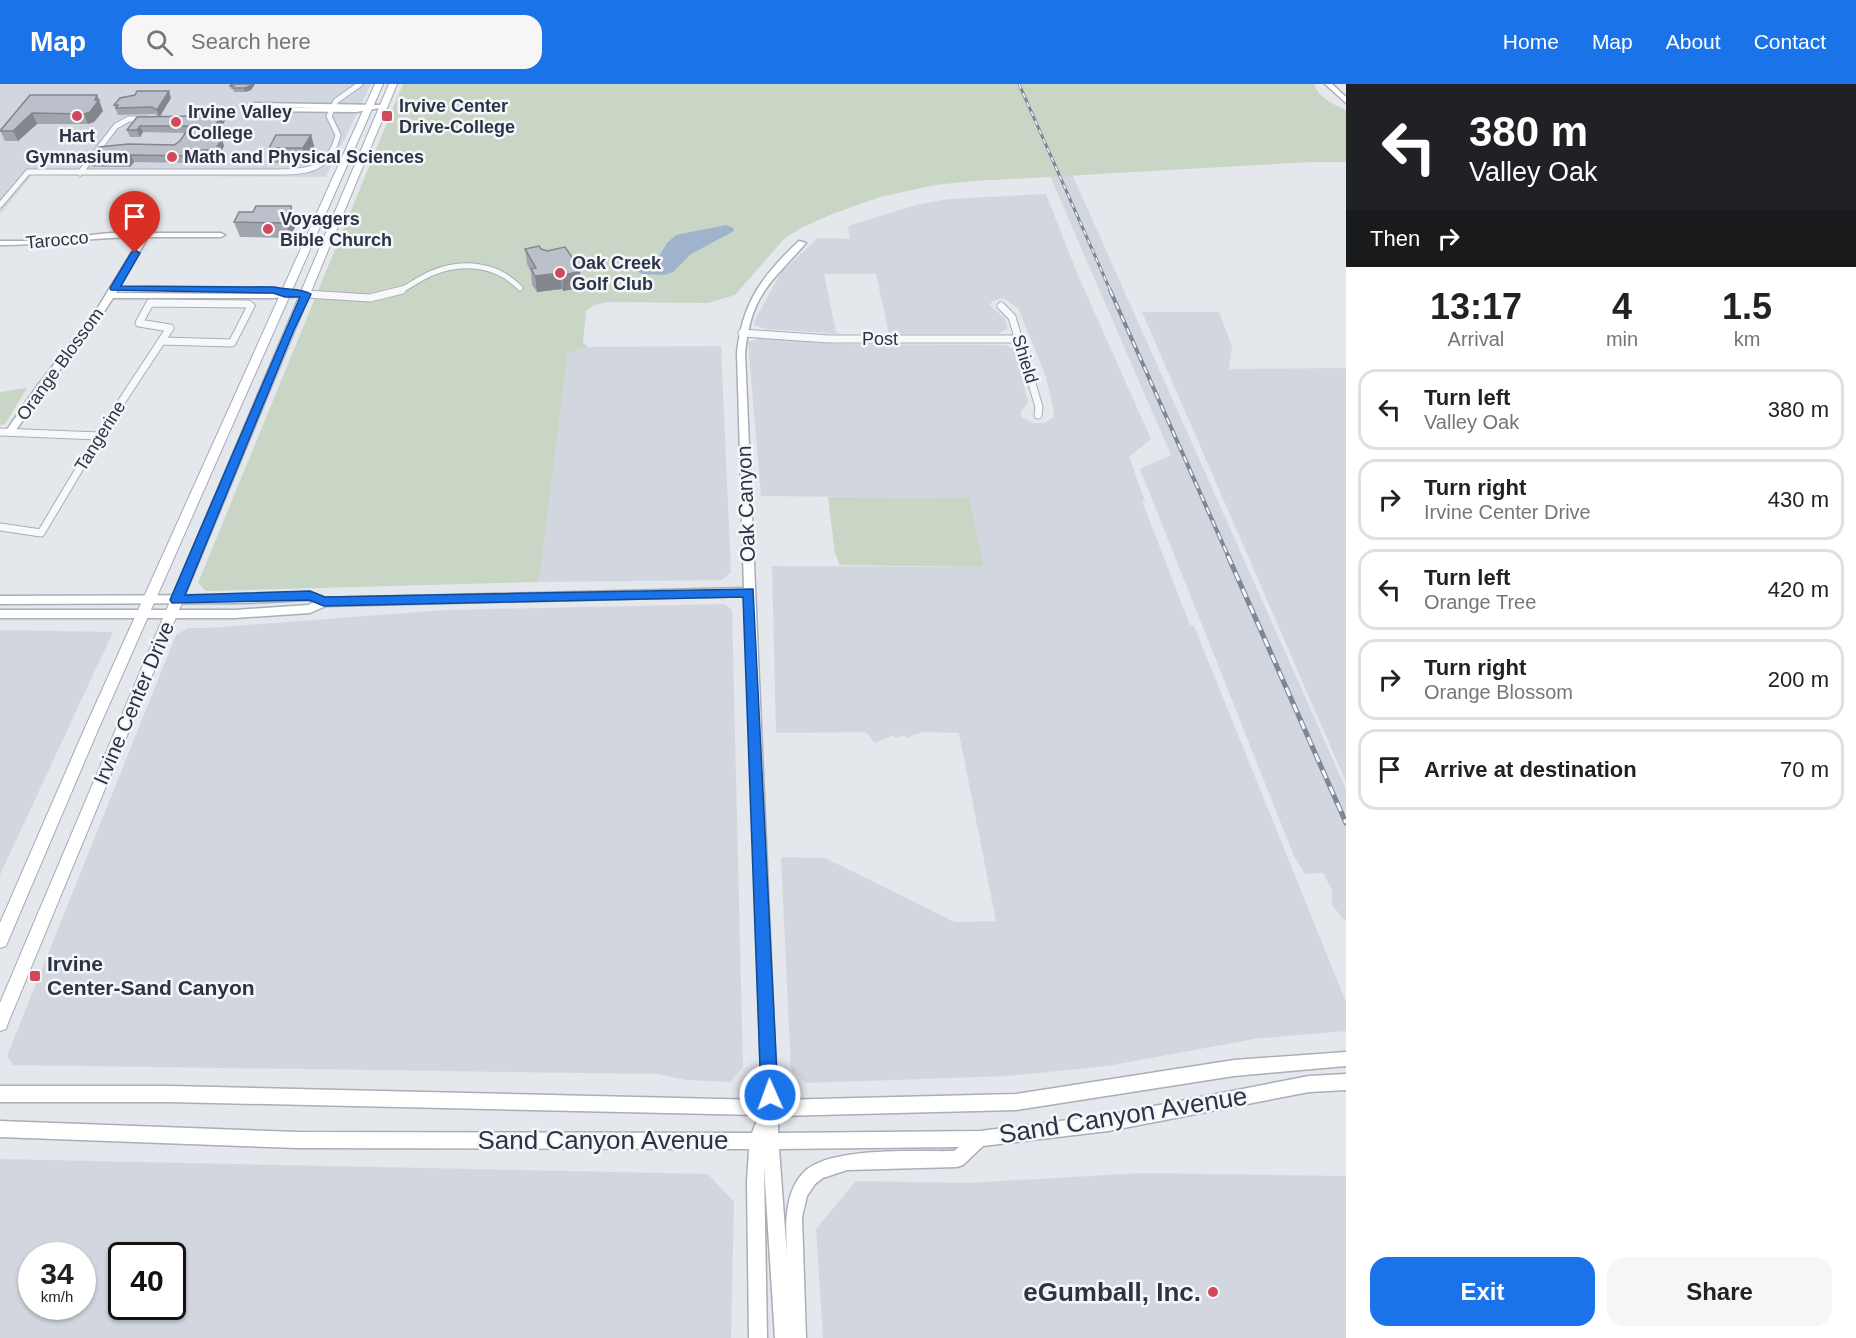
<!DOCTYPE html>
<style>
:root{--surface:#fff;--page:#f6f6f6;--text:#222;--muted:#767676;--line:#e0e0e0;--accent:#1a73e8}
body{margin:0;font-family:Helvetica,sans-serif;background:var(--page);color:var(--text);height:100vh;display:flex;flex-direction:column;font-size:22px;white-space:nowrap}
*{box-sizing:border-box;margin:0}
p{font-size:20px;color:var(--muted)}
.icon{flex:none;width:33px;height:33px;fill:none;stroke:currentColor;stroke-width:2;stroke-linecap:round;stroke-linejoin:round}
.map{position:relative;flex:1;overflow:hidden}
.drawer{display:flex;flex-direction:column;background:var(--surface);width:510px}
.drawer>*{flex:none}
.top-card{background:#202124;color:#fff;overflow:hidden}
.speed{position:absolute;left:18px;top:1158px;display:flex;gap:12px;font-size:30px;font-weight:700;text-align:center}
.speed>*{display:grid;place-content:center;width:78px;height:78px;border-radius:50%;background:var(--surface);box-shadow:0 2px 4px #0004;line-height:1}
.speed small{font-size:15px;font-weight:400}
.speed .limit{border:3px solid #111;border-radius:9px;background:#fff;color:#111}
.pin{position:absolute;display:grid;place-items:center;width:51px;height:51px;color:#fff;margin:-62px -26px;border-radius:50% 50% 50% 0;rotate:-45deg;box-shadow:0 0 6px #0007}
.pin .icon{rotate:45deg}
.me{position:absolute;width:66px;margin:-33px;rotate:358deg;stroke-linejoin:round;filter:drop-shadow(0 0 4px #0008)}
.turn{display:flex;align-items:center;gap:21px;height:126px;padding:0 24px;font-size:27px}
.turn .icon{width:78px;height:78px;stroke-width:2.5}
.turn b{display:block;font-size:42px;line-height:51px}
.then{display:flex;align-items:center;height:57px;padding:0 24px;background:#0003;gap:12px;font-size:22px}
.eta{display:flex;justify-content:space-evenly;align-items:center;height:102px;text-align:center}
.eta b{font-size:36px;font-weight:700;line-height:42px}
.primary-button{display:flex;gap:12px;margin-top:auto;padding:12px 24px}
.primary-button a{flex:1;height:69px;border-radius:18px;background:var(--accent);color:#fff;font-size:24px;font-weight:700;line-height:69px;text-align:center}
.primary-button a+a{background:var(--page);color:var(--text)}
ul{padding:0;list-style:none}
li{display:flex;align-items:center;gap:18px;height:81px;margin:0 12px 9px;padding:0 12px;border:3px solid var(--line);border-radius:18px}
li div{flex:1}
li b{display:block;font-size:22px}
li em{font-style:normal}
header{display:flex;align-items:center;gap:36px;box-sizing:border-box;height:84px;padding:0 30px;background:var(--accent);color:#fff}
header strong{font-size:28px}
nav{display:flex;gap:33px;margin-inline-start:auto;font-size:21px}
.search{width:420px;height:54px;background:var(--page);display:flex;align-items:center;gap:15px;box-sizing:border-box;padding:0 21px;border-radius:18px;color:var(--muted);font-size:22px}
main{display:flex;flex:1;min-height:0}
.map>svg:first-child{display:block}
.built{fill:#d2d6de;fill-rule:evenodd}
.green{fill:#c9d6c5}
.water{fill:#9fb4cc}
.lines{fill:none;stroke-linecap:round;stroke-linejoin:round}
.street-far1-casing{stroke:#a9aeb7;stroke-width:7}
.street-casing{stroke:#a9aeb7;stroke-width:9}
.secondary-casing{stroke:#a9aeb7;stroke-width:3}
.primary-casing{stroke:#a3abb8;stroke-width:2}
.street-far1{stroke:#f7f8fa;stroke-width:5}
.street{stroke:#f7f8fa;stroke-width:7}
.secondary{fill:#fff;fill-rule:evenodd}
.primary{fill:#fff;fill-rule:evenodd}
.rail-far2-casing{stroke:#7d8696;stroke-width:3}
.rail-far1-casing{stroke:#7d8696;stroke-width:4}
.rail-casing{stroke:#7d8696;stroke-width:5}
.rail-far2{stroke:#f4f6f9;stroke-width:1.5;stroke-dasharray:5;stroke-linecap:butt}
.rail-far1{stroke:#f4f6f9;stroke-width:2;stroke-dasharray:7;stroke-linecap:butt}
.rail{stroke:#f4f6f9;stroke-width:3;stroke-dasharray:9;stroke-linecap:butt}
.wall{fill:#a1a5ae}
.shaded-wall{fill:#83868d}
.building{fill:#bbc0ca;stroke:#83868d;stroke-width:1.5}
.route{fill:#1a73e8;stroke:#114b97;stroke-width:1.5}
.poi-dot{fill:#d1495b;stroke:#f4f6f9;stroke-width:2}
.labels{text-anchor:middle;stroke-width:5;stroke-linejoin:round;paint-order:stroke}
.far-poi-label{font-size:18px;font-weight:bold;fill:#2b3445;stroke:#f4f6f9;text-anchor:start}
.far-street-label{font-size:18px;fill:#2b3445;stroke:#f4f6f9}
.street-label{font-size:21px;fill:#2b3445;stroke:#f4f6f9}
.poi-label{font-size:21px;font-weight:bold;fill:#2b3445;stroke:#f4f6f9;text-anchor:start}
.near-street-label{font-size:26px;fill:#2b3445;stroke:#f4f6f9}
.near-poi-label{font-size:26px;font-weight:bold;fill:#2b3445;stroke:#f4f6f9;text-anchor:end}
</style>
<header>
<strong>Map</strong>
<div class="search"><svg class="icon" aria-label="search" viewBox="0 0 24 24"><circle cx="10" cy="10" r="6"/><path d="M15 15l6 6"/></svg>Search here</div>
<nav><a>Home</a><a>Map</a><a>About</a><a>Contact</a></nav>
</header>
<main>
<div class="map">
<svg width="1346" height="1254" viewBox="0 0 1346 1254">
<rect width="100%" height="100%" fill="#e4e7ec"/>
<path class="built" d="M0,0h371l-45,93 -294,-2 -32,39z
M1010,0h22l314,705v133l-14,-17v-15l-9,-17 -18,1 -11,-18 -154,-387 31,-14z
M1046,110l31,79 74,166 -22,18 16,44h-3l48,124 4,1 152,376v29l-92,8 -147,27 -99,10 -202,7 -15,-13 -10,-213 44,1 130,64 41,-1 -37,-188 -37,-1 -16,6 -2,-3 -8,3 -2,-3 -19,8 -9,-11 -90,1 -4,-167 212,1 -17,-69 -206,-2 -13,-154 12,-4 78,6 168,1 9,5 13,52 -7,10v5l12,6h11l9,-5 1,-6 -8,-35 -28,-69 -15,-10 -10,3 -4,4 15,12 2,6 1,6 -10,5h-108l-13,-60h-52l12,58 4,2 -74,-5 -12,-4 1,-5 26,-48 37,-34 32,1 -2,-13 68,-21 33,-6z
M1142,228h77l13,34 -3,23 117,-1v414z
M721,262l10,226 -9,8 -183,2 29,-229 20,-6z
M725,520l7,6 11,457 -13,15 -43,-2 -30,-6 -644,-9 -6,-9 169,-421 12,-7h20l238,-18z
M0,546l113,2 -113,243z
M0,1075l708,15 26,28 -3,136h-731zM32,1172h50v50h-50zM122,1172h50v50h-50z
M1143,1089l203,3v162h-523l-7,-109 40,-48 111,2z"/>
<path class="green" d="M403,0h911c5,14 19,20 32,26v52h-34l-338,19 -39,4 -55,12 -48,17 -31,14 -17,11 -49,56 -27,8 -100,-1 -14,3 -8,6 -3,31 5,5 -20,6 -29,229 -333,9 -8,-8z
M27,304l-22,36 -5,1v-33z
M828,413l141,1 15,69 -144,-2 -5,-12z"/>
<path class="water" d="M726,141l7,3 1,3 -43,23 -18,18 -9,3 -21,-1 -9,-4 2,-4 22,-8 9,-15 9,-8z"/>
<g class="lines">
<defs>
<path id="street-far1" d="M80,89l36,-47 13,-7h17
M0,121l28,-33h248c33,0 53,-2 62,-37l-9,-19 7,-15 24,-17
M398,208c12,-6 22,-14 34,-19 30,-13 65,-9 88,15"/>
<path id="street" d="M306,210l64,4 32,-8
M1001,222l11,11 27,90 -1,8
M742,249l87,6h189
M0,348l99,4
M0,443l41,6 58,-97 71,-108 -31,-5 11,-20 98,1 3,2 -19,37 -70,-2"/>
<path id="secondary" d="M1325,0h7l14,13v6z
M254,19l129,2 3,2 -30,5 -107,-1 2,-6zM256,23l63,1h-63z
M111,149h110l4,2 -4,2h-73l-32,56 156,1 34,-2 4,2 -4,2 -34,2h-159l-9,14 -62,81 -28,40h-6l-2,-2 29,-42 62,-80 44,-72c-47,0 -94,8 -141,8v-4h30z
M799,157l7,2c-36,41 -55,51 -61,110l32,747 239,-6 218,-34 112,-8v14l-112,10 -218,34 -238,6v17l202,-2 128,-16 201,-39 37,-2v16l-37,2 -201,39 -125,15 -20,19 -6,2 -110,3 -24,8 -8,6 -8,12 -5,21 4,121h-31l-11,-172 3,172h-18l-2,-156 2,-33 -452,-1 -297,-11v-16l297,11 455,1 7,-18 -589,-13h-170v-16h170l592,14 -17,-504 -419,10 -16,7 -75,5h-235v-8h235l73,-5 6,-3 -5,-2 -65,3 -244,1v-8l244,-1 66,-3 15,6 419,-10 -7,-235c5,-51 26,-78 62,-112zM959,1063l-5,4c-36,1 -124,-5 -150,21 -21,21 -18,57 -17,84l-8,-107z"/>
<path id="primary" d="M375,0h8l-285,646 -90,211 -2,5 -6,2v-25l84,-193z
M389,0h8l-389,939 -2,6 -6,2v-28z"/>
</defs>
<use href="#street-far1" class="street-far1-casing"/>
<use href="#street" class="street-casing"/>
<use href="#secondary" class="secondary-casing"/>
<use href="#primary" class="primary-casing"/>
<use href="#street-far1" class="street-far1"/>
<use href="#street" class="street"/>
<use href="#secondary" class="secondary"/>
<use href="#primary" class="primary"/>
<defs>
<path id="rail-far2" d="M1019,0l92,208"/>
<path id="rail-far1" d="M1110,206l119,268"/>
<path id="rail" d="M1228,472l118,267"/>
</defs>
<use href="#rail-far2" class="rail-far2-casing"/>
<use href="#rail-far1" class="rail-far1-casing"/>
<use href="#rail" class="rail-casing"/>
<use href="#rail-far2" class="rail-far2"/>
<use href="#rail-far1" class="rail-far1"/>
<use href="#rail" class="rail"/>
</g>
<path class="wall" d="M231,0h24l-4,6 -6,2h-11l-1,-3h-2l-1,-3z
M30,11h67l6,16 -9,11 -6,2h-51l-19,17h-13l-5,-11z
M171,14l-11,19 67,1 -14,21 11,7 -6,11h-13l-7,6 -64,-1 -4,5h-38l-3,-7 85,-15 6,-4 5,-8 -42,-1 -3,5h-10l-3,-7 32,-13 -4,-3 -37,1 -4,-10z
M311,51l4,15 -8,13h-33l-5,-15z
M253,128l42,10v5l-5,11 -50,-1 -6,-15z
M525,165h16l39,20 1,16h-2v3l-16,3 -1,-2 -25,3 -5,-7 -1,-13 -4,-8z"/>
<path class="shaded-wall" d="M251,0h4l-4,6 -6,2 -1,-4z
M169,7l2,7 -12,19 -2,-7z
M97,11l6,16 -9,11 -6,2 -4,-10z
M225,27l2,7 -19,28 -2,-7z
M32,29l5,11 -19,17 -5,-10z
M140,42l3,6 -3,5 -3,-7z
M311,51l4,15 -8,13 -4,-15z
M222,55l2,7 -6,11 -3,-7z
M202,66l3,7 -7,6 -2,-7z
M131,71l3,7 -4,5 -3,-7z
M291,122l4,16v5l-5,11 -4,-15z
M580,185l1,16h-2v3l-16,3 -1,-16z
M560,189l2,16 -25,3 -2,-16z"/>
<path class="building" d="M231,0h20l-1,2 -6,2h-11l1,-2h-4z
M137,7h32l-12,19 -5,-3 -36,1 2,-3h-4l6,-7 15,-3z
M30,11h67l-2,5h4l-9,12 -6,2 -52,-1 -19,18h-13z
M200,26l25,1 -19,28h16l-7,11h-13l-6,6 -65,-1 -4,5h-38l10,-13 29,-3 46,1 6,-4 10,-15h-50l-3,4h-10l10,-13 56,-1z
M276,51h35l-8,13h-34z
M256,122h35v6l-5,11 -52,-1 5,-10h14z
M539,162l2,3 6,2 18,-4 15,22 -3,1 1,2 -16,3 -2,-2 -25,3 -4,-7 5,-1 -11,-19z"/>
<path class="route" d="M135,166l5,3 -19,33 153,1c11,3 28,1 37,7l-17,36 -109,265 125,-4 15,6 428,-8 25,506 -2,7 -6,2 -7,-2 -2,-7 -18,-498 -419,9 -15,-6 -137,3 -2,-3 130,-303h-15l-12,-4 -162,-3 -1,-2 21,-35z"/>
<g class="poi-dot">
<circle cx="77" cy="32" r="6"/>
<rect x="381" y="26" width="12" height="12" rx="3"/>
<circle cx="176" cy="38" r="6"/>
<circle cx="172" cy="73" r="6"/>
<circle cx="268" cy="145" r="6"/>
<circle cx="560" cy="189" r="6"/>
<rect x="29" y="886" width="12" height="12" rx="3"/>
<circle cx="1213" cy="1208" r="6"/>
</g>
<g class="labels">
<g class="far-poi-label">
<text x="399" y="28">Irvive Center<tspan x="399" dy="21">Drive-College</tspan></text>
<text x="188" y="34">Irvine Valley<tspan x="188" dy="21">College</tspan></text>
<text x="77" y="58" text-anchor="middle">Hart<tspan x="77" dy="21">Gymnasium</tspan></text>
<text x="184" y="79">Math and Physical Sciences</text>
<text x="280" y="141">Voyagers<tspan x="280" dy="21">Bible Church</tspan></text>
<text x="572" y="185">Oak Creek<tspan x="572" dy="21">Golf Club</tspan></text>
</g>
<g class="far-street-label">
<text transform="translate(57 156) rotate(-5)" y="6">Tarocco</text>
<text x="880" y="261">Post</text>
<text transform="translate(1025 275) rotate(73)" y="6">Shield</text>
<text transform="translate(60 280) rotate(-54)" y="6">Orange Blossom</text>
<text transform="translate(100 352) rotate(-58)" y="6">Tangerine</text>
</g>
<g class="street-label">
<text transform="translate(746 420) rotate(-92)" y="7">Oak Canyon</text>
<text transform="translate(134 619) rotate(-67)" y="7">Irvine Center Drive</text>
</g>
<g class="poi-label">
<text x="47" y="887">Irvine<tspan x="47" dy="24">Center-Sand Canyon</tspan></text>
</g>
<g class="near-street-label">
<text transform="translate(1123 1031) rotate(-9)" y="9">Sand Canyon Avenue</text>
<text x="603" y="1065">Sand Canyon Avenue</text>
</g>
<g class="near-poi-label">
<text x="1201" y="1217">eGumball, Inc.</text>
</g>
</g>
</svg>
<div class="speed"><div>34<small>km/h</small></div><div class="limit">40</div></div>
<div class="pin" style="left:135px;top:169px;background:#d93025"><svg class="icon" aria-label="arrive" viewBox="0 0 24 24"><path d="M6 21V4h12l-3 4 3 4H6"/></svg></div>
<svg class="me" style="left:770px;top:1011px" viewBox="-20 -20 40 40"><circle r="17" fill="#1a73e8" stroke="#fff" stroke-width="3"/><path d="M0-11L8 9 0 5-8 9z" fill="#fff"/></svg>
</div>
<section class="drawer">
<div class="top-card">
<div class="turn"><svg class="icon" aria-label="left" viewBox="0 0 24 24"><path d="M17 20v-9H6M10 6l-5 5 5 5"/></svg><div><b>380 m</b>Valley Oak</div></div>
<div class="then">Then<svg class="icon" aria-label="right" viewBox="0 0 24 24"><path d="M7 20v-9h11M14 6l5 5-5 5"/></svg></div>
</div>
<div class="eta">
<div><b>13:17</b><p>Arrival</p></div>
<div><b>4</b><p>min</p></div>
<div><b>1.5</b><p>km</p></div>
</div>
<ul>
<li><svg class="icon" aria-label="left" viewBox="0 0 24 24"><path d="M17 20v-9H6M10 6l-5 5 5 5"/></svg><div><b>Turn left</b><p>Valley Oak</p></div><em>380 m</em></li>
<li><svg class="icon" aria-label="right" viewBox="0 0 24 24"><path d="M7 20v-9h11M14 6l5 5-5 5"/></svg><div><b>Turn right</b><p>Irvine Center Drive</p></div><em>430 m</em></li>
<li><svg class="icon" aria-label="left" viewBox="0 0 24 24"><path d="M17 20v-9H6M10 6l-5 5 5 5"/></svg><div><b>Turn left</b><p>Orange Tree</p></div><em>420 m</em></li>
<li><svg class="icon" aria-label="right" viewBox="0 0 24 24"><path d="M7 20v-9h11M14 6l5 5-5 5"/></svg><div><b>Turn right</b><p>Orange Blossom</p></div><em>200 m</em></li>
<li><svg class="icon" aria-label="arrive" viewBox="0 0 24 24"><path d="M6 21V4h12l-3 4 3 4H6"/></svg><div><b>Arrive at destination</b></div><em>70 m</em></li>
</ul>
<div class="primary-button"><a>Exit</a><a>Share</a></div>
</section>
</main>
